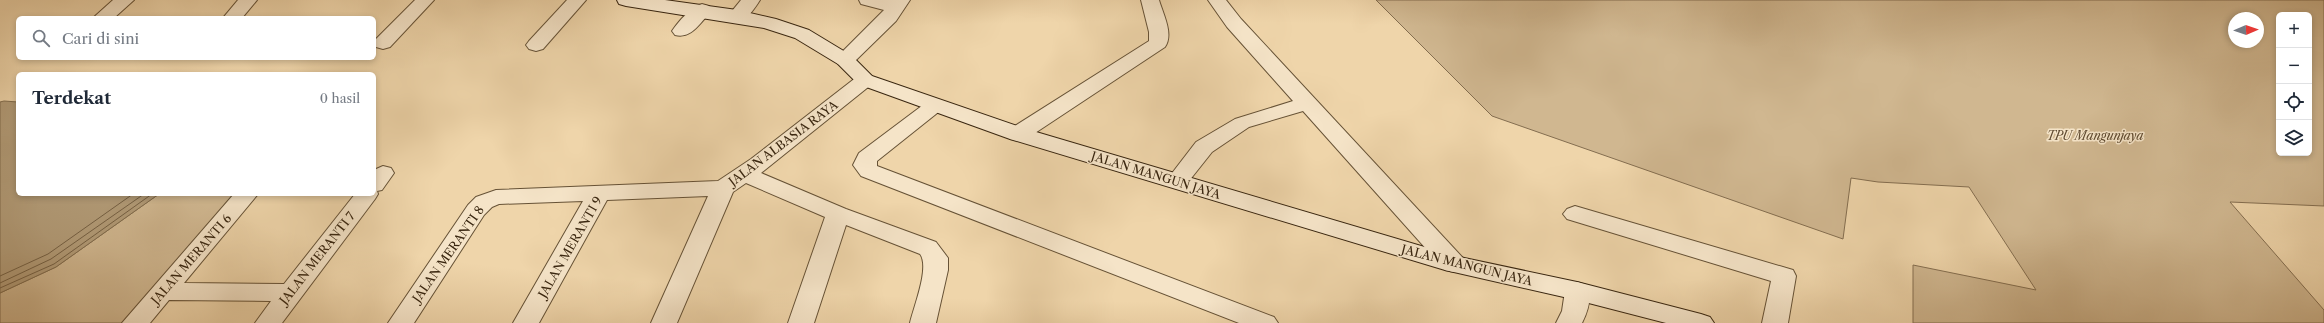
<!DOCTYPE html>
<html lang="id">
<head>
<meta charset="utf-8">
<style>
	body { margin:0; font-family:"Libre Caslon Text",serif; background:#f2f2f3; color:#1f2937 }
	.controls { position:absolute; right:12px; top:12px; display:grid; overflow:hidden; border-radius:6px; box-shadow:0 2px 6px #0003 }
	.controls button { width:36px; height:36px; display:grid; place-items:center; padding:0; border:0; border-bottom:1px solid #e0e1e3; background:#fff; color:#1f2937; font:20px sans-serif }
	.compass { position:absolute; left:2228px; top:12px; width:36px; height:36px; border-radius:50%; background:#fff; box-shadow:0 2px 6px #0003; rotate:88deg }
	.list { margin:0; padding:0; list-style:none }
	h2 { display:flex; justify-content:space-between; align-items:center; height:52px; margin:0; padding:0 16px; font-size:17px }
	h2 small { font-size:13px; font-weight:400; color:#747a83 }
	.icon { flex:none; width:22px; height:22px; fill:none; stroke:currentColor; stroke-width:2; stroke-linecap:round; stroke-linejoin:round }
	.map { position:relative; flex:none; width:2324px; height:323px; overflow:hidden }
	.search { position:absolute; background:#fff; box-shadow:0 2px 6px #0003; left:16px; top:16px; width:360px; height:44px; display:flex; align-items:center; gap:10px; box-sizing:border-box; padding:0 14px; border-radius:6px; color:#747a83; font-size:15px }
	.panel { position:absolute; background:#fff; box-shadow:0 2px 6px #0003; left:16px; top:72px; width:360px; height:124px; border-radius:6px }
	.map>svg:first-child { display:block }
</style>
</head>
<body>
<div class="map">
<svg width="2324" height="323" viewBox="0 0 2324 323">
	<rect width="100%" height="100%" fill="#efd5aa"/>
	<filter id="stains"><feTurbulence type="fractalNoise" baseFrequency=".005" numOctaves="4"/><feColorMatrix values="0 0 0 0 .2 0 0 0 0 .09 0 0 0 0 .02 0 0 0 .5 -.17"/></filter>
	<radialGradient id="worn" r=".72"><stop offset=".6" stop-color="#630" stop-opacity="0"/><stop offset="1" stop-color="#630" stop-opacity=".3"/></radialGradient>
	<g fill="#d0b790" stroke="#846e50" fill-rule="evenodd">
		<path d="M1376,0H2324V206L2230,202L2324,310V323H1913V265L2036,290L1969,187L1878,182L1851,178L1843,239L1492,116ZM2279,15H2309V153H2279ZM2234,18H2258V42H2234Z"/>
		<polygon points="159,194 247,194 135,323 0,323 0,293 56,267"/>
	</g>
	<polygon fill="#b19a76" stroke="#816c4d" points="4,101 18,102 18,194 159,194 56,267 0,293 0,102"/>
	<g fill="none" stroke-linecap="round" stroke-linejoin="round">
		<g stroke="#756043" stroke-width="1">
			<polyline points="0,276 48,254 133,194"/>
			<polyline points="0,283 51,259 144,194"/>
			<polyline points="0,288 54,264 152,194"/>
		</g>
		<defs>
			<g id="street">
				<polygon points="113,0 134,0 114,18 93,18"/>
				<polygon points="238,0 257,0 242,18 223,18"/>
				<polygon points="415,0 434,0 390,47 383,49 376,47 374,44 376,39"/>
				<polygon points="567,0 586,0 543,49 536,51 529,49 526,45 529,41"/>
				<path d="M741,0H760C753,11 745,24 730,20L728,16Z"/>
				<polygon points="859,0 910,0 896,21 852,64 845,66 838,64 835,60 838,56 884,10 861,4"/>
				<path d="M1141,0H1159C1163,14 1174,34 1165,47L1026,139L1018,140L1010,139L1007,134L1010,129L1149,41V32Z"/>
				<polygon points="1208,0 1226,0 1241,19 1463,258 1466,264 1463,270 1454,272 1445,270 1303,111 1249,127 1212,152 1185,186 1177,188 1169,186 1166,181 1196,142 1235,119 1293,101 1227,27"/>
				<path d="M702,4L709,6L711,10L709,14C699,24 691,39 675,35L672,31C679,21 691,7 702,4Z"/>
				<path d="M865,74L872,76L875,80L872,84L761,173L846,209L936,242L948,258V270L936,323H910C914,306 930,267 920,254L846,225L814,323H788L825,217L746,183L733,192L677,323H651L708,196L607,200L539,323H513L583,201L499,204L492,207L484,215L414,323H388L468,205L476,197L496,190L718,181L751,159L858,76Z"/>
				<polygon points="934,100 941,102 944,106 941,110 877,161 877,166 1274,317 1278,323 1239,323 861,176 853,165 859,153 927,102"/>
				<polygon points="383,166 391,168 394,173 382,190 377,191 378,194 375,199 282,323 255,323 271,301 169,300 150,323 122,323 234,194 258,194 184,283 284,284 355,194 374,194 374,170"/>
				<polygon points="1575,206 1793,270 1796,276 1788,323 1762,323 1771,281 1567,219 1563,214 1567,209"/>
				<path d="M1577,282L1586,285C1593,297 1588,311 1582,323H1556L1562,311L1565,291L1568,285Z"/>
			</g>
			<polygon id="secondary" points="617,0 665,0 737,10 776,19 809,30 852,56 872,76 1026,129 1455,256 1577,282 1701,314 1710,317 1714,323 1666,323 1577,300 1445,270 1010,139 858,84 838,64 795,38 764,28 626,6 619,4"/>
		</defs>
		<use href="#street" stroke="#665236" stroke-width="2"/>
		<use href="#secondary" stroke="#392610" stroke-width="2"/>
		<use href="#street" fill="#f5e4c8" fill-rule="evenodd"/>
		<use href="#secondary" fill="#f5e4c8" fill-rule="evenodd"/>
	</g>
	<g text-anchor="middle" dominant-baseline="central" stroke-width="3" stroke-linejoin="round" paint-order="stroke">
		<g font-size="12" font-style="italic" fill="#5f4a30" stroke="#f5e4c8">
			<text x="2095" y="135">TPU Mangunjaya</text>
		</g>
		<g font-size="12" fill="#392610" stroke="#f5e4c8">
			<text transform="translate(783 143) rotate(-37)">JALAN ALBASIA RAYA</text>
			<text transform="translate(1156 175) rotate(17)">JALAN MANGUN JAYA</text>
			<text transform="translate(570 247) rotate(-60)">JALAN MERANTI 9</text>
			<text transform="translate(448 254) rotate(-55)">JALAN MERANTI 8</text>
			<text transform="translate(317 258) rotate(-52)">JALAN MERANTI 7</text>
			<text transform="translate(191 259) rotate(-49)">JALAN MERANTI 6</text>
			<text transform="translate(1467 265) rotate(14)">JALAN MANGUN JAYA</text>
		</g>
	</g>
	<rect width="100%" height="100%" filter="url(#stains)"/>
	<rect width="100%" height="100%" fill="url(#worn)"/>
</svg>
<div class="controls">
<button>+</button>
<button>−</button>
<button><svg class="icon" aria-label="locate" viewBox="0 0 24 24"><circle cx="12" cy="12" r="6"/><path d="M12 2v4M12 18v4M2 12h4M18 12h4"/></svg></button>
<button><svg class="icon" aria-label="layers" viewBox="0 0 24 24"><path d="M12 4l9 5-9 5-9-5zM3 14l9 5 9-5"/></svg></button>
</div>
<svg class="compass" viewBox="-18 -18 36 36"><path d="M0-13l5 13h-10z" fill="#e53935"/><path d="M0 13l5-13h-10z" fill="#747a83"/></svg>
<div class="search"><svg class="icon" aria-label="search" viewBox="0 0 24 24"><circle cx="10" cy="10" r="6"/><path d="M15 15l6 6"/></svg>Cari di sini</div>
<section class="panel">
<h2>Terdekat<small>0 hasil</small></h2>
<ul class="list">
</ul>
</section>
</div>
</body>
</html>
